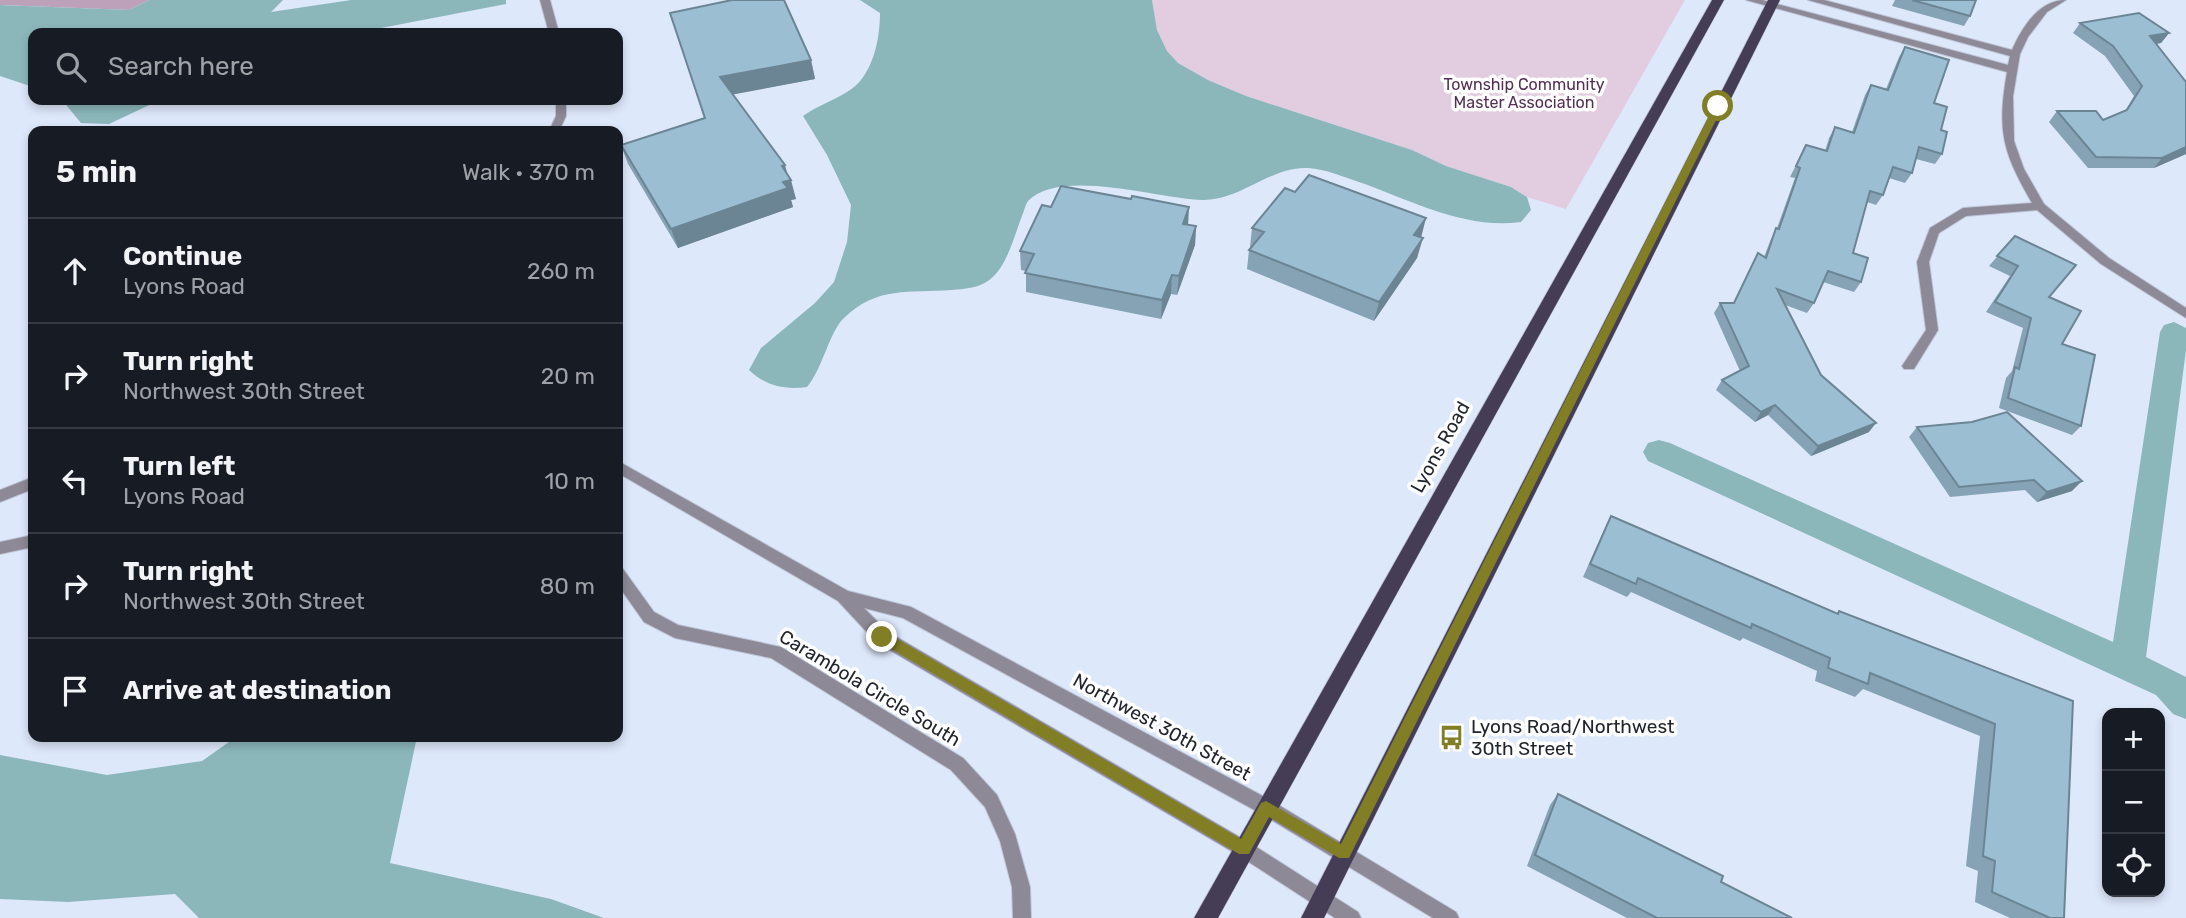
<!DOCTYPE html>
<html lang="en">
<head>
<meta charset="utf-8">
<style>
	body { margin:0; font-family:Rubik,sans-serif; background:#242831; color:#f1f3f6 }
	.controls { position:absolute; right:21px; bottom:21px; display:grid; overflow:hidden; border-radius:14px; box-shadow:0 4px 10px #0003 }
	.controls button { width:63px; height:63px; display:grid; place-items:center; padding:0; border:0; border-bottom:2px solid #363941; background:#171b24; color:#f1f3f6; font:35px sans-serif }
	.stop { position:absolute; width:21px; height:21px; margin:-16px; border:5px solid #817e25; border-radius:50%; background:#fff }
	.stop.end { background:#817e25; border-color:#fff; box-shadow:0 2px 7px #0008 }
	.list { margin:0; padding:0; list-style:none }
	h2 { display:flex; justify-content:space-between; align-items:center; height:91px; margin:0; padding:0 28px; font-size:30px }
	h2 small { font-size:23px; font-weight:400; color:#9ea1a6 }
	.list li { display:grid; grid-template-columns:46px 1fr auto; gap:21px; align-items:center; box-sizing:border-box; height:105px; padding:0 28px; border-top:2px solid #363941 }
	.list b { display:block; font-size:26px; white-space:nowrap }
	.list p { margin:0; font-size:23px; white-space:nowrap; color:#9ea1a6 }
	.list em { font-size:23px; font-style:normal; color:#9ea1a6 }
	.icon { flex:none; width:38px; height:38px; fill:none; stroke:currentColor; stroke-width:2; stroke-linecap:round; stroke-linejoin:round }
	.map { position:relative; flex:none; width:2186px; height:918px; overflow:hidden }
	.search { position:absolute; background:#171b24; box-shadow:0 4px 10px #0003; left:28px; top:28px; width:595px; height:77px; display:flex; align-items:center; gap:18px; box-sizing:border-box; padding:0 24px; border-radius:14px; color:#9ea1a6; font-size:26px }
	.panel { position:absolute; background:#171b24; box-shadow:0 4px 10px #0003; left:28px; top:126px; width:595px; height:616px; border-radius:14px }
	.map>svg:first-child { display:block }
</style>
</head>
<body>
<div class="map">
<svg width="2186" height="918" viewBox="0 0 2186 918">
	<rect width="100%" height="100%" fill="#dee8fb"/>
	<polygon fill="#e1cddf" points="1152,0 1685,0 1566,209 1527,197 1511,187 1446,166 1412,150 1246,96 1208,80 1178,63 1167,51 1157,30"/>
	<polygon fill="#bda1ba" points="0,0 149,0 129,10 0,5"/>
	<g fill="#8bb7bb">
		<polygon points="149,0 283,0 271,12 351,0 506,0 506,4 355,33 33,33 33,87 0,76 0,5 129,10"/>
		<path d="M860,0H1152L1157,30L1167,51L1178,63L1208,80L1246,96L1412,150L1446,166L1511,187L1527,197L1531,210L1521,222C1466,230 1410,200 1359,182C1343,177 1326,169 1308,168C1271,166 1242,200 1203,200C1160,199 1060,167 1028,201C1025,205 1024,212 1022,216C1014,236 1007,268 988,281C978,288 964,289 952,290C909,293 877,286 844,318C829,332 823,368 807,387C784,390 766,386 749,370L761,348L815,303L834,282L847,242L851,205L827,155L803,116C817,106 832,101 847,92C872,78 880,41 880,13Z"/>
		<polygon points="62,100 160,100 109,124 81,123"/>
		<polygon points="236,737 417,737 390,863 551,899 604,918 199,918 175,894 68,902 0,899 0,755 107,775 202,761"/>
	</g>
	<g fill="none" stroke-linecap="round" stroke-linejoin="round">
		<polygon fill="#8bb7bb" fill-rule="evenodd" points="2174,322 2186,328 2186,350 2146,657 2186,677 2186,719 2173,714 2156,695 1648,461 1643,452 1648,443 1659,440 1670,443 2113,642 2160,332 2164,325"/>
		<defs>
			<g id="street">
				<polygon points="540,0 550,0 559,33 549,33"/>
				<path d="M1746,0H1762L2008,65L2010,56L1808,0H1824L2012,50C2022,27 2039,0 2066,0L2047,12L2028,37L2020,54L2013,96L2014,141L2024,169L2044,204L2109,258L2186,308V318L2101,264L2037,210L1966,216L1939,233L1929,262L1938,330L1914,369H1904L1902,366L1926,330L1917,262L1930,228L1963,208L2032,203C2002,151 1997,131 2007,72Z"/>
				<polygon points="556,100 566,100 566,116 559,131 549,131 556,116"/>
				<polygon points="618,461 848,591 911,607 1272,801 1456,912 1459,918 1433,918 1260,813 903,618 864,608 888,632 1250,843 1358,912 1361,918 1335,918 1238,855 876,642 838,601 618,473"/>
				<polygon points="33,477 33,489 0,502 0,490"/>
				<polygon points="33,535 33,547 0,554 0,542"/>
				<polygon points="618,567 623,569 654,612 678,625 781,647 963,758 997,795 1015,834 1030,887 1031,918 1013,918 1012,887 1000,841 985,807 951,770 771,658 675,638 644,622 618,585"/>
			</g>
			<g id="primary">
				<polygon points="1712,0 1724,0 1218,918 1194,918"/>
				<polygon points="1768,0 1780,0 1324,918 1301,918"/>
			</g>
		</defs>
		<use href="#street" stroke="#bcc5d6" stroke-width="2"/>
		<use href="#primary" stroke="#bcc5d6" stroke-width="1"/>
		<use href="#street" fill="#8d8997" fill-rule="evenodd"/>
		<use href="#primary" fill="#443d55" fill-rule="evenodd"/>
	</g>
	<g fill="#85a3b5">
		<polygon points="1895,0 1976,0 1970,16 1964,26 1892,6"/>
		<polygon points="670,13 811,60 815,79 733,94 787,174 796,199 791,200 793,207 678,248 628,164 621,145 704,118"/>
		<polygon points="2080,23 2169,33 2161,43 2156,44 2186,154 2154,168 2088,168 2049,122 2057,111 2103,120 2125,111 2134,96 2105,56 2073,33"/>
		<polygon points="1905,47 1934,103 1941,130 1942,154 1935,164 1916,159 1912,173 1905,183 1889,178 1883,195 1876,205 1867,202 1853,253 1861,282 1854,292 1823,282 1814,303 1807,313 1785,305 1821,375 1869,432 1811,456 1768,415 1755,422 1716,390 1722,380 1740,371 1714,313 1720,303 1734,303 1758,253 1764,257 1771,239 1777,228 1795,178 1790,177 1806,145 1825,151 1829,138 1835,127 1852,132 1865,95 1871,85 1886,89 1899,57"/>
		<polygon points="1188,225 1196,226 1195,245 1177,295 1171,294 1161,319 1026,292 1026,271 1021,270 1020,251"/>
		<polygon points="1252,228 1421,238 1417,258 1374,321 1247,269 1249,250 1251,248 1250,247"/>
		<polygon points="2015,236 2049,297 2062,344 2081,426 2072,435 1999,408 2006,378 2012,371 2023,328 1986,312 2010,276 1989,266"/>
		<polygon points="1917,427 2072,491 2037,502 2025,490 1950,497 1909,437"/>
		<polygon points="1611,516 1837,613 1839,611 2073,701 2064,918 2010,918 1975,902 1978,871 1966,866 1980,736 1863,689 1855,697 1815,681 1817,671 1743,638 1740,641 1631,592 1627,597 1583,577 1604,530"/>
		<polygon points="1558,794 1721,882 1792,918 1627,918 1527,866 1550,805"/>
	</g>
	<g fill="#6c8594">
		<polygon points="2169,33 2161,43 2142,46 2150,36"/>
		<polygon points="811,60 815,79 725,96 720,77"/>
		<polygon points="2186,147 2186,154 2154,168 2162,158"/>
		<polygon points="785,165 789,180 791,180 796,199 791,200 793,207 678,248 671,229"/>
		<polygon points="1189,207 1188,226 1183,224"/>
		<polygon points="1426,218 1421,238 1414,235"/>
		<polygon points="1196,226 1195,245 1177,295 1179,276"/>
		<polygon points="1423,238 1417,258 1374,321 1379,302"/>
		<polygon points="1172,275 1171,294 1161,319 1162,300"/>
		<polygon points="1775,405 1768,415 1755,422 1761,412"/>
		<polygon points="1876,423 1869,432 1811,456 1818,446"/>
		<polygon points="2082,481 2072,491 2037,502 2047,492"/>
	</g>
	<g fill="#9bbed3" stroke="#6c8594" stroke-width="2">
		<polygon points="732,0 784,0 811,60 720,77 785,165 782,166 791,180 783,182 788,188 671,229 621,145 705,118 670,13"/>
		<polygon points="1912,0 1976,0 1970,16"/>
		<polygon points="2139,13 2169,33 2150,36 2186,82 2186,147 2162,158 2096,157 2057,111 2096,111 2103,120 2127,110 2142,86 2113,46 2080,23"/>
		<polygon points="1905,47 1949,60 1934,103 1947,107 1941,130 1947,132 1942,154 1919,147 1912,173 1893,167 1883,195 1870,191 1853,253 1868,258 1861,282 1828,271 1814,303 1777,289 1821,375 1876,423 1818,446 1775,405 1761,412 1722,380 1749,366 1720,303 1734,303 1758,253 1766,258 1776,228 1779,229 1800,168 1796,166 1806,145 1827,151 1835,127 1854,133 1871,85 1888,90"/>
		<polygon points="1309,175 1426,218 1414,235 1423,238 1379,302 1249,250 1264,232 1252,228 1285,188 1295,192"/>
		<polygon points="1061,186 1131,199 1132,196 1189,207 1183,224 1196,226 1179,276 1172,275 1162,300 1025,273 1034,254 1020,251 1042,205 1051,207"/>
		<polygon points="2015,236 2076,265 2049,297 2081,311 2062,344 2095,355 2081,426 2008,398 2015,367 2019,369 2031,318 1995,302 2018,266 1997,256"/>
		<polygon points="2007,412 2082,481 2047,492 2034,480 1959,487 1917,427 1972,422"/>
		<polygon points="1611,516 1838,614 1839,611 2073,701 2064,918 2050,918 1992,892 1995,861 1983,856 1995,724 1870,673 1868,684 1828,668 1830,658 1752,624 1751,628 1638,578 1636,584 1590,564"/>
		<polygon points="1558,794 1723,876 1721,882 1792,918 1657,918 1535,855"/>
	</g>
	<polygon fill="#817e25" points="1718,104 1723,106 1349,858 1339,858 1269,817 1249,854 1239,854 878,641 878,633 887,633 1241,839 1261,803 1266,801 1341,844 1714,106"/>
	<defs>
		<symbol id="bus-bare" viewBox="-9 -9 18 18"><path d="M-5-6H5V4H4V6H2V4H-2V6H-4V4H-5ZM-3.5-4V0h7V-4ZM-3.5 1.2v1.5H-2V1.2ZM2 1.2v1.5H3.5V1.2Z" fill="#817e25" stroke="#fff" stroke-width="2.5" paint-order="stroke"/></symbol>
	</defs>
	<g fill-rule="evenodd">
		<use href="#bus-bare" x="1434" y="720" width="35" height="35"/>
	</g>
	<g text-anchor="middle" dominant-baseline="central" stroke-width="7" stroke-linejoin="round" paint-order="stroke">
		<g font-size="16" fill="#552f53" stroke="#fff">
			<text x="1524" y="84">Township Community<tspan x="1524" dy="18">Master Association</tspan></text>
		</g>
		<g font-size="19" fill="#21252e" stroke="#fff">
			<text transform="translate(1440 447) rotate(-61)">Lyons Road</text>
			<text transform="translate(870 688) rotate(31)">Carambola Circle South</text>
			<text transform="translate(1162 727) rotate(29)">Northwest 30th Street</text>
		</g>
		<g font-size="19" fill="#21252e" stroke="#fff" text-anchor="start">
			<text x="1471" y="726">Lyons Road/Northwest<tspan x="1471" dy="22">30th Street</tspan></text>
		</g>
	</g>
</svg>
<div class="controls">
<button>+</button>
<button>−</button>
<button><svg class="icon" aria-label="locate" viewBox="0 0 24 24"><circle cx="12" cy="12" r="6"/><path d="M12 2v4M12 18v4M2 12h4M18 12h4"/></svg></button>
</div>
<div class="stop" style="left:1718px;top:106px"></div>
<div class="stop end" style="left:882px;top:637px"></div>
<div class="search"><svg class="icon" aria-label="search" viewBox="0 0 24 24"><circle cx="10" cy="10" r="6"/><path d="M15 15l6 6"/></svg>Search here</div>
<section class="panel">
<h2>5 min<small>Walk · 370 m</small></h2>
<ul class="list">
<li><svg class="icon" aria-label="ahead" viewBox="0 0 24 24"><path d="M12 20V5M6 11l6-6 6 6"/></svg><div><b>Continue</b><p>Lyons Road</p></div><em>260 m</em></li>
<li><svg class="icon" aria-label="right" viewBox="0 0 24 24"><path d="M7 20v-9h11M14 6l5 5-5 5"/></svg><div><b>Turn right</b><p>Northwest 30th Street</p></div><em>20 m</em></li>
<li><svg class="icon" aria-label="left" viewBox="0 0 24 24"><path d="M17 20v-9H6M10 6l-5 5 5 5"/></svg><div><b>Turn left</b><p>Lyons Road</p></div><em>10 m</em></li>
<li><svg class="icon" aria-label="right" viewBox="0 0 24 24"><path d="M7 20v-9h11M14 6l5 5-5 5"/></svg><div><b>Turn right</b><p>Northwest 30th Street</p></div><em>80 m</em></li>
<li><svg class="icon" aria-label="arrive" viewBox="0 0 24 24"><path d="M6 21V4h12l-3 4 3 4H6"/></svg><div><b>Arrive at destination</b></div></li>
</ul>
</section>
</div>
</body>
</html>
